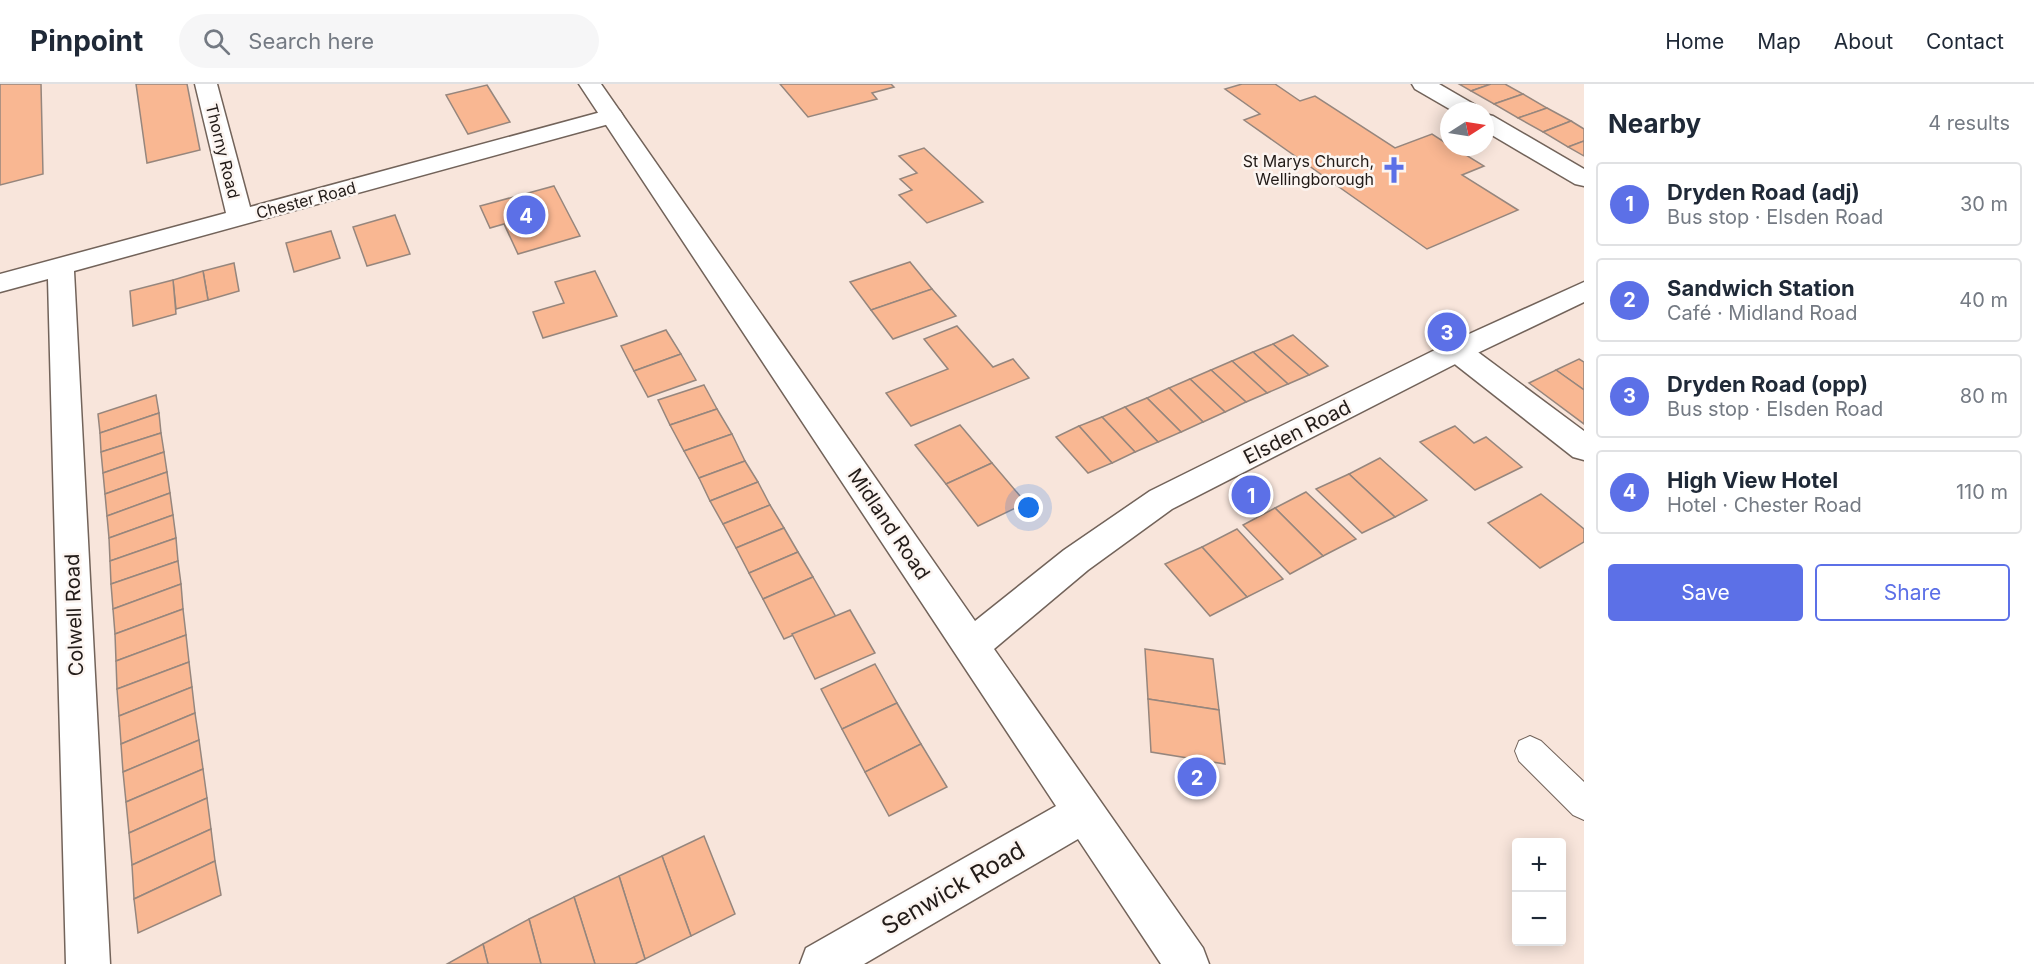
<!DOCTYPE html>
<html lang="en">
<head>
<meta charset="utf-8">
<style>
	body { margin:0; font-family:Inter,sans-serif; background:#f6f6f7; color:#1f2937 }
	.controls { position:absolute; right:18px; bottom:18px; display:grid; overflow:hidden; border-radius:6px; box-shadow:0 3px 15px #0003 }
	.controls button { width:54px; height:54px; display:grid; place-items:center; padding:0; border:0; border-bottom:2px solid #e0e1e3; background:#fff; color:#1f2937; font:30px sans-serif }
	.compass { position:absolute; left:1440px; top:18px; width:54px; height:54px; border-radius:50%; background:#fff; box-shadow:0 3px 15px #0003; rotate:78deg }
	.you { position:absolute; left:1029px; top:424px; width:21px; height:21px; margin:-15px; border:4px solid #fff; border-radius:50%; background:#1a73e8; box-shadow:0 0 0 9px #1a73e833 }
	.badge { display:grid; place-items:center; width:39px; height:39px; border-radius:50%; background:#5c70e7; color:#fff; font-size:20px; font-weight:700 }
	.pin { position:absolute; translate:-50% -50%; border:3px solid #fff; box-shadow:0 2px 6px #0006 }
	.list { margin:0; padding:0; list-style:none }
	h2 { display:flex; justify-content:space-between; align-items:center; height:78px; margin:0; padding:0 24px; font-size:26px }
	h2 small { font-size:20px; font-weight:400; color:#747a83 }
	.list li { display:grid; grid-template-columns:39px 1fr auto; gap:18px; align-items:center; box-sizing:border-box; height:84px; margin:0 12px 12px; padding:0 12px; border:2px solid #e0e1e3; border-radius:6px }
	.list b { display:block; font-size:22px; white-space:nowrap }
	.list p { margin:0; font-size:20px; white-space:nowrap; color:#747a83 }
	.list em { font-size:20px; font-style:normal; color:#747a83 }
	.actions { display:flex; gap:12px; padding:18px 24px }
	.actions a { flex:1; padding:14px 0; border:2px solid #5c70e7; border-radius:6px; text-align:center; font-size:21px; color:#5c70e7 }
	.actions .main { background:#5c70e7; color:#fff }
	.icon { flex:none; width:33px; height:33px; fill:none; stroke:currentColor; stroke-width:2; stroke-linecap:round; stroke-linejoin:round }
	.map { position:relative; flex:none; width:1584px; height:880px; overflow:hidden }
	header { display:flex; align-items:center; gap:36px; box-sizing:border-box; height:84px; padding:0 30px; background:#fff; border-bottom:2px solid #e0e1e3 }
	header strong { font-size:28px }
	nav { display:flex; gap:33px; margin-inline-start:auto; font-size:21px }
	.search { width:420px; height:54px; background:#f6f6f7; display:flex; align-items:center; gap:15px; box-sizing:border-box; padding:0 21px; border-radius:33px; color:#747a83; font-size:22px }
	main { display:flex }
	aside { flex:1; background:#fff }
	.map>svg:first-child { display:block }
</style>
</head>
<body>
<header>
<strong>Pinpoint</strong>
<div class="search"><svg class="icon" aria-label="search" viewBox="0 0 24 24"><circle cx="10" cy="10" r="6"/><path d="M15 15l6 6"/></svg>Search here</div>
<nav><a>Home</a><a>Map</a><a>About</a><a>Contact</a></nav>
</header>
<main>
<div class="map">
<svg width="1584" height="880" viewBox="0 0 1584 880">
	<rect width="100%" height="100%" fill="#f8e5db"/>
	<g fill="#f9b792" stroke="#96867d" stroke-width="1.5">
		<polygon points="0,0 41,0 43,90 0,101"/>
		<polygon points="136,0 187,0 200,66 147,79"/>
		<polygon points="780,0 891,0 894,3 872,9 877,15 808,33"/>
		<polygon points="1242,0 1275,0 1300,17 1315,12 1395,64 1432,50 1449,61 1449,63 1453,63 1484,82 1462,91 1518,126 1427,165 1244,36 1260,30 1225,5"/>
		<polygon points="1459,0 1491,0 1471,7"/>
		<polygon points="1491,0 1505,0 1523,10 1494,20 1471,7"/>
		<polygon points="487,1 510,38 468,50 446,11"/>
		<polygon points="1523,10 1547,24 1518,34 1494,20"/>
		<polygon points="1547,24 1571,37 1543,48 1518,34"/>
		<polygon points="1571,37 1584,45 1584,57 1568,63 1543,48"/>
		<polygon points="1584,57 1584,72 1568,63"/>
		<polygon points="924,64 983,118 927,139 899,111 912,106 900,95 917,89 899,72"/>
		<polygon points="554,102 580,152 518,170 504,140 490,144 480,122"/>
		<polygon points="395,131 410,170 367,182 353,143"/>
		<polygon points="331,147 340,174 294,188 286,159"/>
		<polygon points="910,178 932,205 871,226 850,198"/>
		<polygon points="234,179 239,207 208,216 203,187"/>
		<polygon points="203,187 208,216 176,225 173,196"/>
		<polygon points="595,187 617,232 543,254 533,228 564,219 555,198"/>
		<polygon points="173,196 176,230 133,242 130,207"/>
		<polygon points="932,205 956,232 893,255 871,226"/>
		<polygon points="957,242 993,283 1013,275 1029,294 911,342 886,309 948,285 924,255"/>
		<polygon points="666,246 681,270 634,287 621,262"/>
		<polygon points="1293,251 1328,282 1309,291 1273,260"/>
		<polygon points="1273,260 1309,291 1288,300 1253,268"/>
		<polygon points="1253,268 1288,300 1267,309 1232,277"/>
		<polygon points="681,270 696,296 648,313 634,287"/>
		<polygon points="1579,275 1584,278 1584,306 1556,286"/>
		<polygon points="1232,277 1267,309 1246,318 1211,286"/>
		<polygon points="1211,286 1246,318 1225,328 1190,295"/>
		<polygon points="1556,286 1584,306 1584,340 1529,299"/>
		<polygon points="1190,295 1225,328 1203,338 1169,304"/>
		<polygon points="704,301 717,325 670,341 658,316"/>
		<polygon points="1169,304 1203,338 1181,348 1147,314"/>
		<polygon points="156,311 159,329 100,349 98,330"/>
		<polygon points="1147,314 1181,348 1158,358 1125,323"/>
		<polygon points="1125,323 1158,358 1135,368 1102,333"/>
		<polygon points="717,325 732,350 684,367 670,341"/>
		<polygon points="159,329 161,349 101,368 100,349"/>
		<polygon points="1102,333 1135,368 1112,379 1079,342"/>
		<polygon points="960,341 992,379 946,400 915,361"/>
		<polygon points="1079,342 1112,379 1088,389 1056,353"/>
		<polygon points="1455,342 1474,359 1486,353 1522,383 1475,406 1420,358"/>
		<polygon points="161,349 164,368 103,389 101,368"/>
		<polygon points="732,350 745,377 699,394 684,367"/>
		<polygon points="164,368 167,388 105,410 103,389"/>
		<polygon points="1380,374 1427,416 1395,433 1349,390"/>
		<polygon points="745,377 758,398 710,417 699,394"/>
		<polygon points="992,379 1026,419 978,442 946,400"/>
		<polygon points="167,388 170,409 107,432 105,410"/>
		<polygon points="1349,390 1395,433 1362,449 1316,405"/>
		<polygon points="758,398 770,421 723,440 710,417"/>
		<polygon points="1306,408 1356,455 1323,472 1275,424"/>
		<polygon points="170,409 173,431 109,454 107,432"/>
		<polygon points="1541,410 1584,445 1584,458 1540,484 1488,439"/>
		<polygon points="770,421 784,444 736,464 723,440"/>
		<polygon points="1275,424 1323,472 1290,490 1243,441"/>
		<polygon points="173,431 176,454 110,477 109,454"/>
		<polygon points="784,444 798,468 749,489 736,464"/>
		<polygon points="1237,445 1283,495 1247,513 1202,463"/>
		<polygon points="176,454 178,477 111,500 110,477"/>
		<polygon points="1202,463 1247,513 1210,532 1165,480"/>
		<polygon points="798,468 813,493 763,515 749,489"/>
		<polygon points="178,477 181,500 113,525 111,500"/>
		<polygon points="813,493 836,533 784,555 763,515"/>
		<polygon points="181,500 183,525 115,550 113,525"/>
		<polygon points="183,525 186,551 116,577 115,550"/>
		<polygon points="850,526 875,569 815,595 792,550"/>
		<polygon points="186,551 189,578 117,605 116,577"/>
		<polygon points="1145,565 1213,575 1219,626 1148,615"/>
		<polygon points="189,578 192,603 119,632 117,605"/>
		<polygon points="875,580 897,619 842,645 821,605"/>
		<polygon points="192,603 195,629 121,660 119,632"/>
		<polygon points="1148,615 1219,626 1225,680 1151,668"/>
		<polygon points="897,619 921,660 865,688 842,645"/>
		<polygon points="195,629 199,656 123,688 121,660"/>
		<polygon points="199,656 203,685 126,718 123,688"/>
		<polygon points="921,660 947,703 889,732 865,688"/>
		<polygon points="203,685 207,714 129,749 126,718"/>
		<polygon points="207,714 211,745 132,781 129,749"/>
		<polygon points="211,745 215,777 134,815 132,781"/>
		<polygon points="704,752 735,830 691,852 662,772"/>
		<polygon points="662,772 691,852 645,875 619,792"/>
		<polygon points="215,777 221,811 138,849 134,815"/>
		<polygon points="619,792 645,875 635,880 595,880 574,813"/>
		<polygon points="574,813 595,880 541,880 529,835"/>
		<polygon points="529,835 541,880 488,880 483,860"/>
		<polygon points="483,860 488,880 447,880"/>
	</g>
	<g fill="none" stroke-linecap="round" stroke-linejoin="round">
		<defs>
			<polygon id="service" points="1530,652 1541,657 1584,698 1584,736 1573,731 1519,677 1515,667 1519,657"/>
			<g id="minor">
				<polygon points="195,0 217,0 250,123 612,25 620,27 623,32 620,37 74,187 110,880 66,880 48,195 0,208 0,190 226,129"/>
				<polygon points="1412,0 1439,0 1477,22 1480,27 1453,27 1415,5"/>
				<polygon points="1485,30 1493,32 1584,85 1584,102 1575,100 1485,47"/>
				<polygon points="1457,257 1467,260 1584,347 1584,376 1573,373 1447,274 1443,267 1447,260"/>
			</g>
			<polygon id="secondary" points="579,0 601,0 975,537 1064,466 1150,407 1447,260 1584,198 1584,218 1467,274 1172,425 1088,486 994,565 1203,864 1209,880 1161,880 1078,755 864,880 800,880 806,864 1056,722"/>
		</defs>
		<use href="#service" stroke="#72635a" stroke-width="2"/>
		<use href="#minor" stroke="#72635a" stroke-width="3"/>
		<use href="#secondary" stroke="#72635a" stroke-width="3"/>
		<use href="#service" fill="#fff" fill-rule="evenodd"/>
		<use href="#minor" fill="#fff" fill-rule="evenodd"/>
		<use href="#secondary" fill="#fff" fill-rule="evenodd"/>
	</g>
	<defs>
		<symbol id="church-bare" viewBox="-9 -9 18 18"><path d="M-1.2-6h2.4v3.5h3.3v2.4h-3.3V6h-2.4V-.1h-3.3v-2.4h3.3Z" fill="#5c70e7" stroke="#fcf5f1" stroke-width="2.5" paint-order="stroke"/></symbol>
	</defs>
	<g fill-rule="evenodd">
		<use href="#church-bare" x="1375" y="67" width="38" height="38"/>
	</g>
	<g text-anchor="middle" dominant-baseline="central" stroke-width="5" stroke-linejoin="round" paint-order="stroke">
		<g font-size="16" fill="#221b18" stroke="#fcf5f1">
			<text transform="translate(223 67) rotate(76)">Thorny Road</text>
			<text transform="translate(306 116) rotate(-15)">Chester Road</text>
		</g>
		<g font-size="16" fill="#221b18" stroke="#fcf5f1" text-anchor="end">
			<text x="1374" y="77">St Marys Church,<tspan x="1374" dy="18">Wellingborough</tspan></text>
		</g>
		<g font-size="20" fill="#221b18" stroke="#fcf5f1">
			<text transform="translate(1297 348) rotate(-27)">Elsden Road</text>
			<text transform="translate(889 440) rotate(56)">Midland Road</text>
			<text transform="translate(74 531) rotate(-92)">Colwell Road</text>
		</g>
		<g font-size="24" fill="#221b18" stroke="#fcf5f1">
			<text transform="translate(953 804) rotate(-30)">Senwick Road</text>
		</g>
	</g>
</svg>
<div class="controls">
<button>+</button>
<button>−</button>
</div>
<svg class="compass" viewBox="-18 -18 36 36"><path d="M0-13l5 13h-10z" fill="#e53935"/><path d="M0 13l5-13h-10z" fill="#747a83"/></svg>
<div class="you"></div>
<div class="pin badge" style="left:1251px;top:411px">1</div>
<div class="pin badge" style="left:1197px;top:693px">2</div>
<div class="pin badge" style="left:1447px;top:248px">3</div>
<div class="pin badge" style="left:526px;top:131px">4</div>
</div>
<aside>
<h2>Nearby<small>4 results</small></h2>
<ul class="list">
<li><span class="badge">1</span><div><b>Dryden Road (adj)</b><p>Bus stop · Elsden Road</p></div><em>30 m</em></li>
<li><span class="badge">2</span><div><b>Sandwich Station</b><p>Café · Midland Road</p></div><em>40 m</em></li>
<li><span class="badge">3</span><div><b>Dryden Road (opp)</b><p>Bus stop · Elsden Road</p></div><em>80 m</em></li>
<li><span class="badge">4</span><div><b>High View Hotel</b><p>Hotel · Chester Road</p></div><em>110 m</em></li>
</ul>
<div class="actions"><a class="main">Save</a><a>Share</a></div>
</aside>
</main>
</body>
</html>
